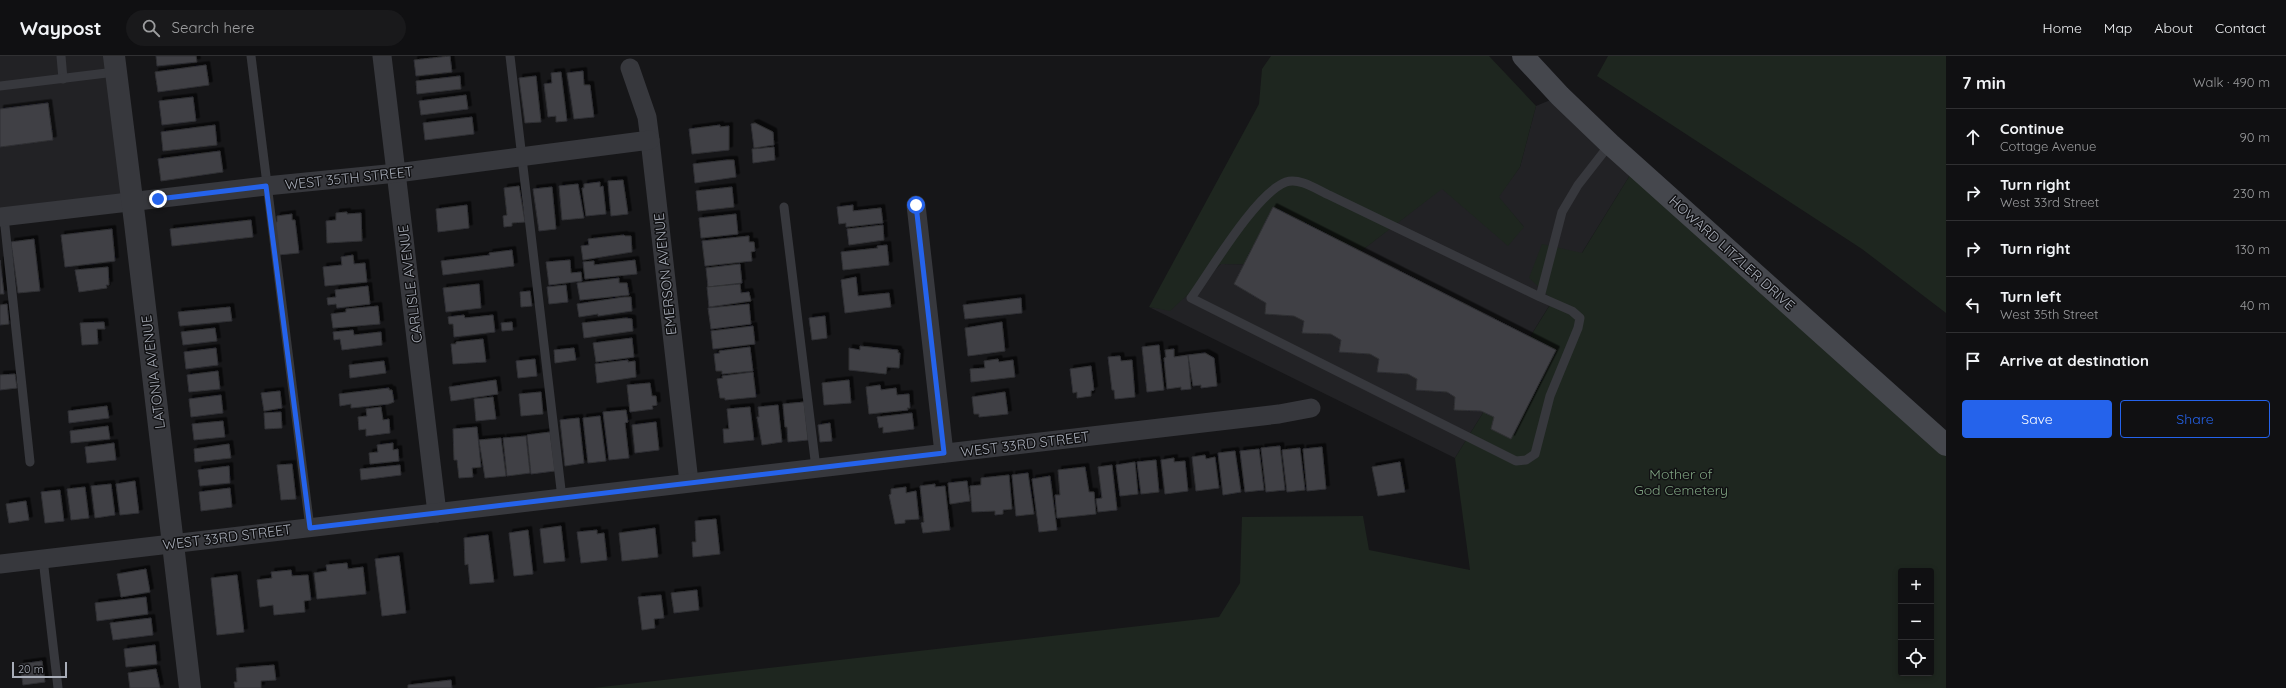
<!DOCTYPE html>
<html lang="en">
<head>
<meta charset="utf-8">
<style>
	body { margin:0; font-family:Quicksand,sans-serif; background:#19191b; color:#f1f3f6 }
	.controls { position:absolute; right:12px; bottom:12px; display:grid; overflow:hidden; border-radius:4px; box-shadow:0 2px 6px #0003 }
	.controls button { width:36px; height:36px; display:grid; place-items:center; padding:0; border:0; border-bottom:1px solid #303032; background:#101012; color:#f1f3f6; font:20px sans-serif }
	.scale { position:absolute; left:12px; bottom:10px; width:55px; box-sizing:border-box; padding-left:4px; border:2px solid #a8adb8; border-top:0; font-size:11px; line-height:14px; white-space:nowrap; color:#a8adb8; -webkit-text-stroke:3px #111113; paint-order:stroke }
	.stop { position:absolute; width:12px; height:12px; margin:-9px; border:3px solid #2563eb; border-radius:50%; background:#fff }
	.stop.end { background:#2563eb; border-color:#fff; box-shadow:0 1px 4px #0008 }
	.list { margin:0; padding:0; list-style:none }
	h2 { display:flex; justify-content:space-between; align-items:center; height:52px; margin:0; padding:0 16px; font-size:17px }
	h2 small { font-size:13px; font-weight:400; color:#9c9d9f }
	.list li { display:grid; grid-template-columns:26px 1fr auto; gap:12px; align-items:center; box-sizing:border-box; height:56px; padding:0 16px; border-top:1px solid #303032 }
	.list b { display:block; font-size:15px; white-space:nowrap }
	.list p { margin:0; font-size:13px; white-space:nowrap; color:#9c9d9f }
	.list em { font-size:13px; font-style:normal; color:#9c9d9f }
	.actions { display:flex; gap:8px; padding:12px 16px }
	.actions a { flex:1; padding:9px 0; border:1px solid #2563eb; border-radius:4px; text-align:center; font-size:14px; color:#2563eb }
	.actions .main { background:#2563eb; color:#fff }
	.icon { flex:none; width:22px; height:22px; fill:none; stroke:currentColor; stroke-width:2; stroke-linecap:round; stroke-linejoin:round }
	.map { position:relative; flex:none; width:1946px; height:632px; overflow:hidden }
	header { display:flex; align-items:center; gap:24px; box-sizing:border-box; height:56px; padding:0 20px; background:#101012; border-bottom:1px solid #303032 }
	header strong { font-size:19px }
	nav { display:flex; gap:22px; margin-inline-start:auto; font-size:14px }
	.search { width:280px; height:36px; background:#19191b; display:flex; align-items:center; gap:10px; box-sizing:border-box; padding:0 14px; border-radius:22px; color:#9c9d9f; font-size:15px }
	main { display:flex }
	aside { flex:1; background:#101012 }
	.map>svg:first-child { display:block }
</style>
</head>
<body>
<header>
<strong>Waypost</strong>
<div class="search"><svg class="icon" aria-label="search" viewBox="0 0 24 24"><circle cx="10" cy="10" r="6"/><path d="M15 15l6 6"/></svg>Search here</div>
<nav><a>Home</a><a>Map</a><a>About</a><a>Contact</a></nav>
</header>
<main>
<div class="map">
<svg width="1946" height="632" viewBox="0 0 1946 632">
	<defs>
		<filter id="shadow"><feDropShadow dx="3.5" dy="-3.5" stdDeviation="0" flood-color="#0009"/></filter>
	</defs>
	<rect width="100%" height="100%" fill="#161618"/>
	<g fill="#222225">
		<polygon points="0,0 114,0 132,145 0,161"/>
		<polygon points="1560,40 1635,111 1455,402 1149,251 1170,254 1221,208 1343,209 1442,132 1524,171 1498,141 1520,111 1536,50"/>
	</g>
	<g fill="#1e261f" fill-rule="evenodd">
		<polygon points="1271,0 1489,0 1536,50 1520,111 1499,141 1524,171 1508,190 1442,133 1343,209 1221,208 1170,255 1149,251 1259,48 1262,13"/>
		<polygon points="1608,0 1946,0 1946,257 1862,193 1597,20"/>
		<path d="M1635,111L1946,389V632H593L1219,561L1240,527L1242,461L1363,460L1369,494L1470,514L1455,402L1553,244L1529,222L1542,188L1582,197ZM1901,515H1931V617H1901Z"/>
	</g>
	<g fill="#404145" stroke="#303034" filter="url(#shadow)">
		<polygon points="156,0 196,0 197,6 157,10"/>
		<polygon points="450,0 452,16 416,20 414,4"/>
		<polygon points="206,9 209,29 158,36 155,16"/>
		<polygon points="583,15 584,29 590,29 594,61 574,63 567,17"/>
		<polygon points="561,16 567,65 556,66 556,60 548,61 544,28 552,27 551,17"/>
		<polygon points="460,20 461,33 417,38 416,25"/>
		<polygon points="536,20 541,66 525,67 519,22"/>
		<polygon points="466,39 468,53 421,59 419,45"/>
		<polygon points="193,41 196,65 162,69 159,45"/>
		<polygon points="48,47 53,84 0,91 0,53"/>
		<polygon points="472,61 474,78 425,84 423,67"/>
		<polygon points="755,67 773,76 774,89 754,92 751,68"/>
		<polygon points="215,69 217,89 163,95 161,76"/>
		<polygon points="720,69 720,71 729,70 729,94 692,98 689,73"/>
		<polygon points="774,91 775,104 753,107 752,93"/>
		<polygon points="220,95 223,116 161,125 158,103"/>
		<polygon points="727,104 734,104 736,121 695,127 693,108"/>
		<polygon points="623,124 628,158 611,160 608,125"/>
		<polygon points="600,126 600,131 603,130 606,158 586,160 582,132 584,132 584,128"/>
		<polygon points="578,128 584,162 562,164 559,130"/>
		<polygon points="519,130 525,166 512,167 512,170 504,171 503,160 507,159 504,132"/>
		<polygon points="552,131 556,173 539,175 533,133"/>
		<polygon points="732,131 734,151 698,155 696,135"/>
		<polygon points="467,149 469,172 438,176 436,153"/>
		<polygon points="853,149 853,155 881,152 883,167 846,171 846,167 839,168 837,151"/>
		<polygon points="1273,151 1556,294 1511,383 1491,373 1494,361 1481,355 1454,354 1455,341 1447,336 1416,334 1417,323 1408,318 1377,316 1379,303 1370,298 1339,296 1341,284 1331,278 1302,277 1304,265 1294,260 1265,258 1266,247 1234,228"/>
		<polygon points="347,156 347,158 361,157 362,185 327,187 326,165 336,164 336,157"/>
		<polygon points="292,158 292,164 295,164 299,197 278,199 275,166 277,166 277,160"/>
		<polygon points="736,158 738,178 701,182 699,162"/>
		<polygon points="251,164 253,181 172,190 170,173"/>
		<polygon points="883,169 884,184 849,189 847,173"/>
		<polygon points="112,173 115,205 65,211 61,179"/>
		<polygon points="624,179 625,180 631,180 632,196 583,204 581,190 589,189 588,183"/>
		<polygon points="749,180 749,186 754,186 755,195 751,196 752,205 705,210 702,185"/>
		<polygon points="34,183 40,235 18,237 11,186"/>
		<polygon points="887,189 889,209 843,214 841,196 878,192 877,190"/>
		<polygon points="512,194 514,210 443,219 441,205 490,199 489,197"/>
		<polygon points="353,199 354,208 365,207 367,226 325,230 323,211 342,209 341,201"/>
		<polygon points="0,204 4,238 0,238"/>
		<polygon points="570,204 571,217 581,216 582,225 549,229 546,206"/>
		<polygon points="635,204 637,218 585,223 583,206 594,205 594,209"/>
		<polygon points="740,208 742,227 708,231 706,212"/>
		<polygon points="108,211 109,229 106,229 107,232 79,236 75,214"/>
		<polygon points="856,221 858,240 889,237 891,251 845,257 841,224"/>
		<polygon points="619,222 619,227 627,227 629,239 580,244 577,227"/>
		<polygon points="479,228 481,252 446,256 443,232"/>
		<polygon points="740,228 741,237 749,236 751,245 709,251 707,231"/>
		<polygon points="566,229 568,246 549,248 547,231"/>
		<polygon points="368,230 370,248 337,252 336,248 328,249 327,242 336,241 335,234"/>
		<polygon points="530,235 532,250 521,251 520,236"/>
		<polygon points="624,241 631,241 632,255 598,260 598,258 579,261 577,248"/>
		<polygon points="1021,242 1022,257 965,263 963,249"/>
		<polygon points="7,248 9,268 0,269 0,249"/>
		<polygon points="749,248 751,268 711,273 708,252"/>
		<polygon points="378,250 380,268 333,272 331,258 346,256 346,253"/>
		<polygon points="230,251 232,265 180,270 178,256"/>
		<polygon points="464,259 465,262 493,259 495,276 454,281 453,268 449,268 448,261"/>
		<polygon points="825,260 827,282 812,284 809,262"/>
		<polygon points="626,262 632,263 633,275 584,282 582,267"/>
		<polygon points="104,266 105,273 97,273 98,288 82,289 80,267"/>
		<polygon points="512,266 513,274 502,275 501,267"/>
		<polygon points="1002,266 1005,295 968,300 965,272"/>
		<polygon points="753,270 755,288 713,293 711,275"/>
		<polygon points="215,272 217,285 183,289 181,276"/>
		<polygon points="353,274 354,279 381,276 382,289 342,294 340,283 334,284 333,276"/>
		<polygon points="632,282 634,301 596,306 593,287"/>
		<polygon points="483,283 486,306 453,308 451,288 456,288 456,286"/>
		<polygon points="1159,289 1164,334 1147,336 1142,291"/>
		<polygon points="860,290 898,294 898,297 900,297 899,312 887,311 886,318 849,314 849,292 860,294"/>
		<polygon points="750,291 753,315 722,318 722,315 716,315 714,298 720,297 719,295"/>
		<polygon points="216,292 218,309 186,313 184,296"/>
		<polygon points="574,292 576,304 555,307 554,294"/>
		<polygon points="1174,293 1174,301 1188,299 1191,333 1181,334 1181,331 1167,333 1164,302 1166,301 1165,294"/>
		<polygon points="1205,297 1214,302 1217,330 1201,332 1201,329 1193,330 1188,299"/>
		<polygon points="1120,300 1121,305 1132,304 1135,341 1115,343 1114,334 1112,334 1108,301"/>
		<polygon points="535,303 537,320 518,322 516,305"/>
		<polygon points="998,303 999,306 1013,304 1015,321 971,326 970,313 985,312 984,305"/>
		<polygon points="628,304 628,306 635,305 636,321 597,327 595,308"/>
		<polygon points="384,305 386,317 350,322 349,309"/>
		<polygon points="1091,310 1094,334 1091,335 1091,340 1077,342 1077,336 1073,337 1070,313"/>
		<polygon points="218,315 220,333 189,336 187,319"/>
		<polygon points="753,316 756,341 725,344 725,342 720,342 717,323 723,322 722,320"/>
		<polygon points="15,318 17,332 0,334 0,319"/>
		<polygon points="496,324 498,338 451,345 449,331"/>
		<polygon points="849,324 851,347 824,349 822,327"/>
		<polygon points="650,327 652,340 656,340 657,349 652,350 653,353 630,356 627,329"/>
		<polygon points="880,329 881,334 896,332 897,339 909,338 910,352 907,352 908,354 869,358 866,331"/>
		<polygon points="389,332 389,334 392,334 394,346 389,348 351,352 351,348 340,350 339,338"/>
		<polygon points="280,335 282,352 264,355 261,337"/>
		<polygon points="541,336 543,358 521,360 519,338"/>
		<polygon points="1005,336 1008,358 979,361 979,358 974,358 972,341"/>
		<polygon points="221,339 223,357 191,361 189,343"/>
		<polygon points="493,341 496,363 476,365 474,343"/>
		<polygon points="804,346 808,384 788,386 787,371 785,371 783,348"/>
		<polygon points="778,349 782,386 762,389 757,361 759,361 758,351"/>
		<polygon points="107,350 109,362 69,367 68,355"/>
		<polygon points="381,351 383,364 389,363 390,377 366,380 366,373 359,374 358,361 367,360 366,353"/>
		<polygon points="750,351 754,384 724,387 723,373 729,373 727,353"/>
		<polygon points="626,354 628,366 625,367 629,402 609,404 603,356"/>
		<polygon points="281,356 282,372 265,373 264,357"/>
		<polygon points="912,357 914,373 883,377 883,371 879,372 877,361"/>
		<polygon points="600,360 606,405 588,407 583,362"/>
		<polygon points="579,362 584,407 565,410 560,364"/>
		<polygon points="223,365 225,381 194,384 192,368"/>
		<polygon points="656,366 659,394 635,397 632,369"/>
		<polygon points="830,367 832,385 820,386 818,369"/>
		<polygon points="108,370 110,383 71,387 70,375"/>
		<polygon points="477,371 481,411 472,412 473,421 459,422 457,404 454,404 453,373"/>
		<polygon points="550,376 555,415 531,418 527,379"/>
		<polygon points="526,380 530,417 507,420 503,382"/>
		<polygon points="501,382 506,420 485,422 479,384"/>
		<polygon points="114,387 116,404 87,407 85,391"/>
		<polygon points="393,387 393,394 398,393 399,405 370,408 369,397 378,396 377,389"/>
		<polygon points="229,388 231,402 195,406 194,393"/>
		<polygon points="1280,390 1285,434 1266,436 1261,392"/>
		<polygon points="1322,391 1326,433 1307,435 1303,393"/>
		<polygon points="1300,392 1305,434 1287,436 1282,394"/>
		<polygon points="1259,393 1264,434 1245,436 1240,395"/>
		<polygon points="1235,395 1241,436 1223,439 1218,397"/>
		<polygon points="1205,399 1206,403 1215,401 1219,432 1196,435 1192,401"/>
		<polygon points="1174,402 1174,406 1185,405 1188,435 1165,438 1161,404"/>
		<polygon points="1156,404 1159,436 1141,438 1137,406"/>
		<polygon points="1135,406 1138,438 1120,440 1116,409"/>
		<polygon points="1400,406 1405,436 1378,440 1372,411"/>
		<polygon points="292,408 296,443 281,444 277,409"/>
		<polygon points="400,409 401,419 361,424 360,413"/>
		<polygon points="1112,409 1117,454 1098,456 1096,443 1102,442 1098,411"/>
		<polygon points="229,410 230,427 200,430 198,414"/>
		<polygon points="1085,411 1089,436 1094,436 1096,458 1057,462 1055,439 1060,439 1058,414"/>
		<polygon points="1028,417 1034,458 1016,460 1012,419"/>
		<polygon points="1009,419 1012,453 1003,454 1003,458 995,459 995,455 972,456 970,430 981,429 981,422"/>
		<polygon points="1050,420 1057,474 1039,476 1032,423"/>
		<polygon points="135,425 139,457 120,459 116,428"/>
		<polygon points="967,425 970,445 950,448 948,427"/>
		<polygon points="111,428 115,459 95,462 91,430"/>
		<polygon points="935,428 935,431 945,430 950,474 923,477 921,467 924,466 920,430"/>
		<polygon points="85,431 89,462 71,464 67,433"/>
		<polygon points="906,431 906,437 916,435 919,463 905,464 905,467 895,468 889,439 891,438 891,433"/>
		<polygon points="230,432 232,451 201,455 199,436"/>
		<polygon points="60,434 64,465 45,467 41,436"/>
		<polygon points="26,445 29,464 9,467 6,448"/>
		<polygon points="716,463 720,498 693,501 692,486 696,486 695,465"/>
		<polygon points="561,470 565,505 544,507 540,473"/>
		<polygon points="655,472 658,501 622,505 619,477"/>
		<polygon points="528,474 533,518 514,520 509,477"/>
		<polygon points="597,474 597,478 604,477 607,504 581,507 577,476"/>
		<polygon points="488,479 494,526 470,528 468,508 465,509 464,482"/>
		<polygon points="399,500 406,557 382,560 375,503"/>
		<polygon points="347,507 348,513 363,511 366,538 317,543 314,517 327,515 326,509"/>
		<polygon points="146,513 150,536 121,541 117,518"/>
		<polygon points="291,514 292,520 308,519 311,544 304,545 305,556 274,559 273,549 260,551 257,524 272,522 271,516"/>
		<polygon points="237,519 244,576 217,579 211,522"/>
		<polygon points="697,534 699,554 674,557 671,537"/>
		<polygon points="661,539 664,562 654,563 655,572 642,574 638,541"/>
		<polygon points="146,541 148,558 97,565 95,547"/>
		<polygon points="151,562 153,579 113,584 110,567"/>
		<polygon points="155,589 157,608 126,611 124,593"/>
		<polygon points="42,605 45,626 23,629 20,608"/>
		<polygon points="274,609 276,624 261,625 261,632 235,632 234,626 237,626 236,612"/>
		<polygon points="156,613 160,632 130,632 128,617"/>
		<polygon points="451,624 452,632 408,632 408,629"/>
	</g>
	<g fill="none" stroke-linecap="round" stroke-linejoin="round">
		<g stroke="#37383d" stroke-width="9">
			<polyline points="61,0 63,23"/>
			<polyline points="251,0 310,472"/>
			<polyline points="510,0 562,442"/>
			<polyline points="0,30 115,16"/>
			<polyline points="784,151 816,412"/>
			<polyline points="4,161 30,406"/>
			<path d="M1540,241L1572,255L1580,262L1578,272L1550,340L1535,398L1526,404L1516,405L1191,242C1211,214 1256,137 1286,126C1299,121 1318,134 1329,139L1540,241L1562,156L1578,129L1610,88"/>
			<polyline points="43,503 58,632"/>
		</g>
		<g stroke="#37383d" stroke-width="19">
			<polyline points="382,0 437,457"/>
			<polyline points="630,12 647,61 650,84 689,426"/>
			<polyline points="916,149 944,397"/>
			<polyline points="0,161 266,130 397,117 650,84"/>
			<polyline points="0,508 1279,358 1311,352"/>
		</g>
		<polyline stroke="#37383d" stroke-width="22" points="114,0 135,167 190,632"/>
		<polyline stroke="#45474d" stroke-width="22" points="1523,0 1560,40 1610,88 1946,389"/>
	</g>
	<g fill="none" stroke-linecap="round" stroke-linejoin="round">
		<polyline stroke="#2563eb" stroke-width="5" points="158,143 266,130 310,472 944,397 916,149"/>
	</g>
	<g text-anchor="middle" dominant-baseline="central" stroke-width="3" stroke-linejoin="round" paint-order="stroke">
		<g font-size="14" fill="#a8adb8" stroke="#111113">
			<text transform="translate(349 122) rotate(-6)">WEST 35TH STREET</text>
			<text transform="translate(1732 197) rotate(42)">HOWARD LITZLER DRIVE</text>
			<text transform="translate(665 218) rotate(-96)">EMERSON AVENUE</text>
			<text transform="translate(410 228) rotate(-97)">CARLISLE AVENUE</text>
			<text transform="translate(153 316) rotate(-97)">LATONIA AVENUE</text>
			<text transform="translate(1025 388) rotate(-7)">WEST 33RD STREET</text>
			<text transform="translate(227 481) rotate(-7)">WEST 33RD STREET</text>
		</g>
		<g font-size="14" fill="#7fa381" stroke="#111113">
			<text x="1681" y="418">Mother of<tspan x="1681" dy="16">God Cemetery</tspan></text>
		</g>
	</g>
</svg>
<div class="controls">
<button>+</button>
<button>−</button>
<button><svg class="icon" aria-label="locate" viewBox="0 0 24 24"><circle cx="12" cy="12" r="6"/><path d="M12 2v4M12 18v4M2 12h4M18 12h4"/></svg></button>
</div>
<div class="scale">20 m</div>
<div class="stop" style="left:916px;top:149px"></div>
<div class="stop end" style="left:158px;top:143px"></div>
</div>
<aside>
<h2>7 min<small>Walk · 490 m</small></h2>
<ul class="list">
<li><svg class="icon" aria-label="ahead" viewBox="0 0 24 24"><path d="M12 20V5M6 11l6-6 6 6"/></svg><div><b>Continue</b><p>Cottage Avenue</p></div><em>90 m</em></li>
<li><svg class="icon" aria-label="right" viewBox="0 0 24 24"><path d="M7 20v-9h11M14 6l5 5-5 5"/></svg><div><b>Turn right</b><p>West 33rd Street</p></div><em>230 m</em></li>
<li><svg class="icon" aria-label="right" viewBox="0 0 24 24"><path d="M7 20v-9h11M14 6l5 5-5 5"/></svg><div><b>Turn right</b></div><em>130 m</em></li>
<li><svg class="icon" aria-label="left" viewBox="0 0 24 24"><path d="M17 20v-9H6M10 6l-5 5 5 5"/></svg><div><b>Turn left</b><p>West 35th Street</p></div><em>40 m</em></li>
<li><svg class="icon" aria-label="arrive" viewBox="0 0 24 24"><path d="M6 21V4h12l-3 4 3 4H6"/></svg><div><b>Arrive at destination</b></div></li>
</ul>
<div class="actions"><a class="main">Save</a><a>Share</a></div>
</aside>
</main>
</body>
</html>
